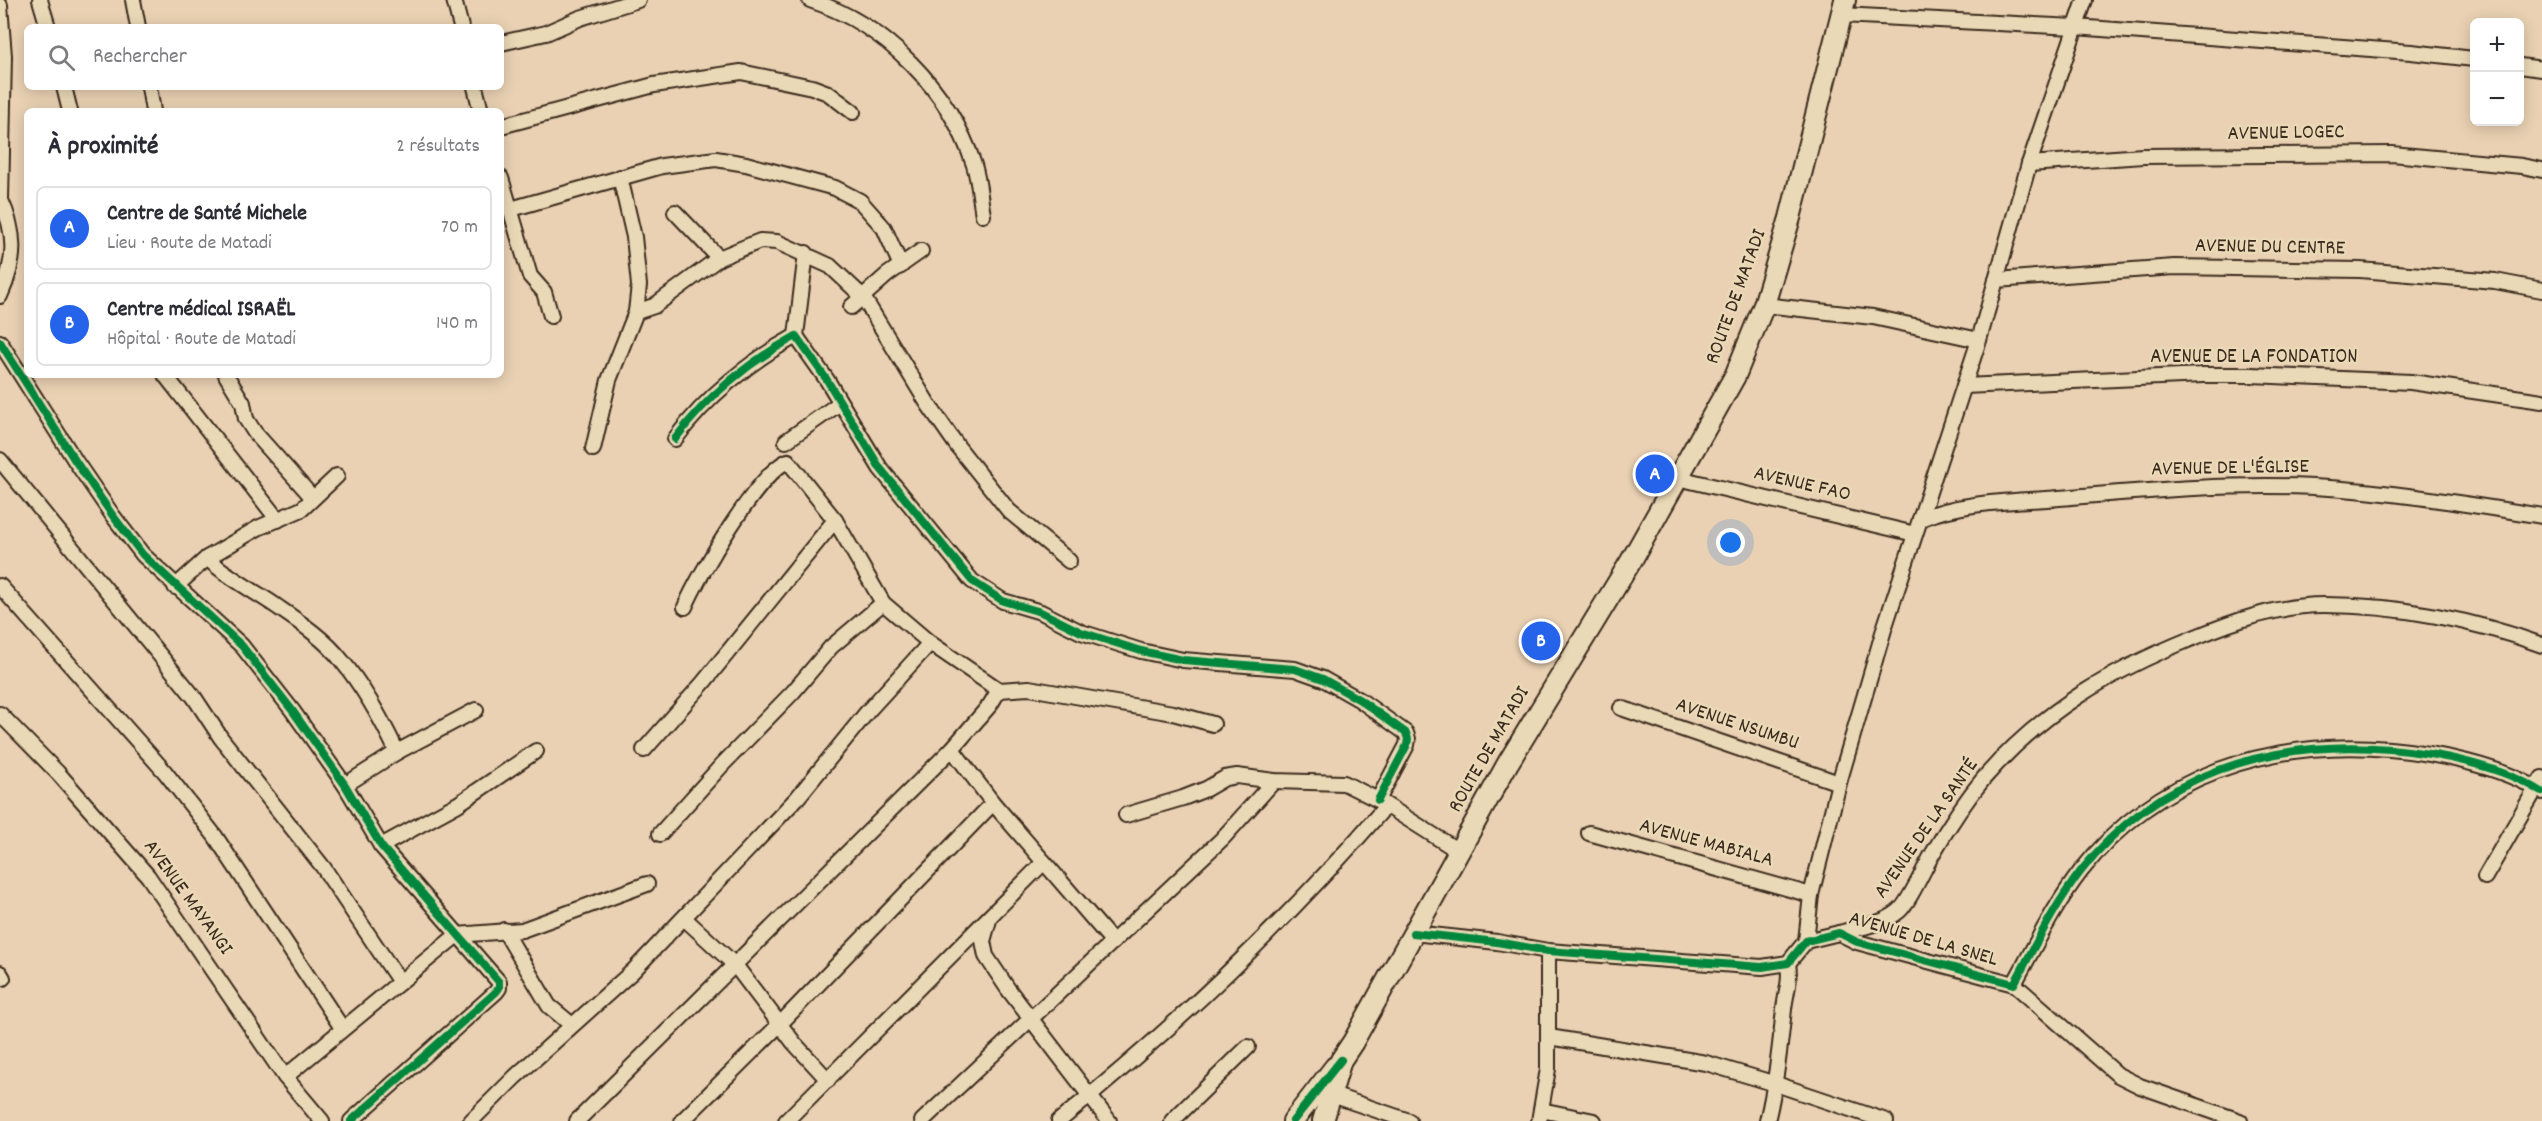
<!DOCTYPE html>
<html lang="fr">
<head>
<meta charset="utf-8">
<style>
	body { margin:0; font-family:Dekko,sans-serif; background:#f7f7f7; color:#2b2b33 }
	.controls { position:absolute; right:18px; top:18px; display:grid; overflow:hidden; border-radius:9px; box-shadow:0 3px 15px #0003 }
	.controls button { width:54px; height:54px; display:grid; place-items:center; padding:0; border:0; border-bottom:2px solid #e1e1e2; background:#fff; color:#2b2b33; font:30px sans-serif }
	.you { position:absolute; left:1731px; top:543px; width:21px; height:21px; margin:-15px; border:4px solid #fff; border-radius:50%; background:#1a73e8; box-shadow:0 0 0 9px #1a73e833 }
	.badge { display:grid; place-items:center; width:39px; height:39px; border-radius:50%; background:#2563eb; color:#fff; font-size:20px; font-weight:700 }
	.pin { position:absolute; translate:-50% -50%; border:3px solid #fff; box-shadow:0 2px 6px #0006 }
	.list { margin:0; padding:0; list-style:none }
	h2 { display:flex; justify-content:space-between; align-items:center; height:78px; margin:0; padding:0 24px; font-size:26px }
	h2 small { font-size:20px; font-weight:400; color:#7c7c81 }
	.list li { display:grid; grid-template-columns:39px 1fr auto; gap:18px; align-items:center; box-sizing:border-box; height:84px; margin:0 12px 12px; padding:0 12px; border:2px solid #e1e1e2; border-radius:9px }
	.list b { display:block; font-size:22px; white-space:nowrap }
	.list p { margin:0; font-size:20px; white-space:nowrap; color:#7c7c81 }
	.list em { font-size:20px; font-style:normal; color:#7c7c81 }
	.icon { flex:none; width:33px; height:33px; fill:none; stroke:currentColor; stroke-width:2; stroke-linecap:round; stroke-linejoin:round }
	.map { position:relative; flex:none; width:2542px; height:1121px; overflow:hidden }
	.search { position:absolute; background:#fff; box-shadow:0 3px 15px #0003; left:24px; top:24px; width:480px; height:66px; display:flex; align-items:center; gap:15px; box-sizing:border-box; padding:0 21px; border-radius:9px; color:#7c7c81; font-size:22px }
	.panel { position:absolute; background:#fff; box-shadow:0 3px 15px #0003; left:24px; top:108px; width:480px; height:270px; border-radius:9px }
	.map>svg:first-child { display:block }
</style>
</head>
<body>
<div class="map">
<svg width="2542" height="1121" viewBox="0 0 2542 1121">
	<rect width="100%" height="100%" fill="#ead1b3"/>
	<filter id="ink" filterUnits="userSpaceOnUse"><feTurbulence type="fractalNoise" baseFrequency=".0167" numOctaves="2"/><feDisplacementMap in="SourceGraphic" scale="12" xChannelSelector="R" yChannelSelector="G"/><feConvolveMatrix kernelMatrix="1 2 1 2 8 2 1 2 1" color-interpolation-filters="sRGB"/></filter>
	<g filter="url(#ink)">
		<g fill="none" stroke-linecap="round" stroke-linejoin="round">
			<defs>
				<g id="minor">
					<polyline points="40,0 48,27"/>
					<polyline points="133,0 138,27"/>
					<polyline points="454,0 461,27"/>
					<path d="M810,0C886,25 949,89 974,165C979,181 980,199 983,215"/>
					<polyline points="0,5 4,56 1,200"/>
					<polyline points="1841,15 2075,27 2411,52 2474,59"/>
					<polyline points="501,43 546,33 580,18 638,0"/>
					<polyline points="2520,66 2542,69"/>
					<polyline points="64,87 70,111"/>
					<polyline points="149,87 153,111"/>
					<polyline points="475,87 481,111"/>
					<polyline points="501,126 654,85 741,72 812,87 828,93 853,112"/>
					<polyline points="2029,164 2143,156 2392,154 2522,166 2542,170"/>
					<polyline points="501,178 530,276 544,292 551,316"/>
					<path d="M0,198C17,234 16,261 0,296"/>
					<polyline points="511,209 662,166 716,159 746,164 835,188 860,201 884,228 901,266"/>
					<polyline points="675,212 719,258"/>
					<polyline points="1996,280 2174,267 2360,270 2495,281 2542,290"/>
					<polyline points="1764,305 1873,317 1979,340"/>
					<polyline points="851,307 887,275 921,251"/>
					<polyline points="636,312 654,306 719,258 760,241 777,242 830,266 863,297 928,404 958,447 1009,511 1069,561"/>
					<polyline points="796,336 806,253"/>
					<polyline points="0,342 76,462 113,516 143,555 242,646 292,710 345,785 381,846 499,982 499,988 496,992 351,1121"/>
					<polyline points="165,375 278,520"/>
					<polyline points="226,375 243,403 246,419 255,433 313,498"/>
					<polyline points="1964,386 2203,375 2252,375 2411,382 2542,401"/>
					<path d="M675,439C706,397 750,361 796,336L827,380L880,468L972,581L1003,601L1041,612L1081,632L1141,651L1183,660L1295,669L1323,679L1360,700L1406,733L1408,739L1407,745L1378,800"/>
					<polyline points="786,441 840,403"/>
					<polyline points="593,449 609,380 636,312 639,285 634,237 620,177"/>
					<polyline points="0,460 194,697 221,738 323,867 400,982"/>
					<polyline points="1678,478 1915,534"/>
					<path d="M1920,519C1963,501 2013,502 2059,498C2143,491 2228,483 2313,487C2389,491 2466,504 2542,516"/>
					<path d="M207,558C228,578 255,591 279,608C301,623 326,640 342,661C364,688 382,720 397,752"/>
					<polyline points="0,586 165,772 215,836 342,1028"/>
					<polyline points="175,587 207,558 258,528 302,509 337,476"/>
					<path d="M685,607C698,576 759,472 788,461L835,520L883,603L930,643L999,690L1029,688L1173,713L1213,724"/>
					<polyline points="1621,708 1839,783"/>
					<polyline points="0,714 58,773 148,876 285,1077 322,1121"/>
					<polyline points="952,749 993,803 1113,942"/>
					<polyline points="644,750 703,683 835,520"/>
					<polyline points="345,785 397,752 476,710"/>
					<polyline points="1126,815 1183,798 1206,789 1225,778 1237,776 1274,781 1344,783 1378,800 1460,852"/>
					<polyline points="1589,833 1811,895"/>
					<polyline points="660,834 722,765 793,692 831,647 883,603"/>
					<polyline points="381,846 458,804 536,751"/>
					<polyline points="2485,877 2542,778"/>
					<polyline points="684,918 735,965 794,1043 828,1080"/>
					<polyline points="989,920 983,941 986,956 1008,989 1109,1121"/>
					<polyline points="504,930 549,1006 572,1025"/>
					<path d="M1413,933L1497,942L1548,951L1762,967L1788,963L1806,941L1839,933L1857,942L2014,984C2035,946 2054,906 2081,871C2157,774 2270,739 2390,749C2436,753 2502,766 2542,792"/>
					<path d="M1839,933C1858,928 1884,924 1899,911C1909,903 1925,866 1933,853C1948,827 1965,801 1984,778C2043,710 2111,671 2193,638C2234,621 2279,605 2324,605C2397,605 2474,620 2542,645"/>
					<polyline points="1806,941 1811,895 1839,783 1885,626 1979,340 2029,164 2085,0"/>
					<polyline points="0,973 3,978"/>
					<polyline points="2014,984 2118,1075 2140,1086 2240,1121"/>
					<polyline points="1549,1037 1706,1063 1776,1084 1886,1121"/>
					<polyline points="285,1077 457,935 522,930 647,884"/>
					<polyline points="1332,1095 1409,1121"/>
					<polyline points="1541,1110 1594,1121"/>
					<polyline points="471,1121 515,1077 633,971 798,797 868,711 930,643"/>
					<polyline points="577,1121 952,749 990,705 999,690"/>
					<polyline points="682,1121 780,1024 993,803"/>
					<polyline points="786,1121 1044,862"/>
					<polyline points="922,1121 1222,839 1274,781"/>
					<path d="M1059,1121C1177,1026 1287,921 1386,806"/>
					<polyline points="1172,1121 1248,1047"/>
					<polyline points="1539,1121 1548,1069 1548,951"/>
					<path d="M1767,1121C1776,1084 1780,1047 1784,1009C1786,991 1791,982 1788,963"/>
				</g>
				<g id="highway">
					<polyline points="1293,1121 1335,1067"/>
					<polyline points="1323,1121 1341,1060 1353,1042 1508,763 1631,561 1735,376 1764,305 1790,218 1845,0"/>
				</g>
			</defs>
			<use href="#minor" stroke="#3b2a1e" stroke-width="18"/>
			<use href="#highway" stroke="#3b2a1e" stroke-width="24"/>
			<use href="#minor" stroke="#ead9b6" stroke-width="14"/>
			<use href="#highway" stroke="#ead9b6" stroke-width="20"/>
			<defs>
				<g id="cycleway">
					<polyline points="0,342 76,462 113,516 143,555 242,646 292,710 345,785 381,846 499,982 499,988 496,992 351,1121"/>
					<path d="M675,439C706,397 750,361 796,336L827,380L880,468L972,581L1003,601L1041,612L1081,632L1141,651L1183,660L1295,669L1323,679L1360,700L1406,733L1408,739L1407,745L1378,800"/>
					<path d="M1413,933L1497,942L1548,951L1762,967L1788,963L1806,941L1839,933L1857,942L2014,984C2035,946 2054,906 2081,871C2157,774 2270,739 2390,749C2436,753 2502,766 2542,792"/>
					<polyline points="1293,1121 1341,1060"/>
				</g>
			</defs>
			<use href="#cycleway" stroke="#ead9b6" stroke-width="11"/>
			<use href="#cycleway" stroke="#00873e" stroke-width="8"/>
		</g>
	</g>
	<g text-anchor="middle" dominant-baseline="central" stroke-width="5" stroke-linejoin="round" paint-order="stroke">
		<g font-size="21" fill="#3b2a1e" stroke="#ead9b6">
			<text transform="translate(2286 134) rotate(-1)">AVENUE LOGEC</text>
			<text transform="translate(2270 248) rotate(1)">AVENUE DU CENTRE</text>
			<text transform="translate(1737 297) rotate(-70)">ROUTE DE MATADI</text>
			<text x="2254" y="358">AVENUE DE LA FONDATION</text>
			<text transform="translate(2230 469) rotate(-1)">AVENUE DE L'ÉGLISE</text>
			<text transform="translate(1802 485) rotate(13)">AVENUE FAO</text>
			<text transform="translate(1737 725) rotate(18)">AVENUE NSUMBU</text>
			<text transform="translate(1490 750) rotate(-60)">ROUTE DE MATADI</text>
			<text transform="translate(1927 829) rotate(-55)">AVENUE DE LA SANTÉ</text>
			<text transform="translate(1706 844) rotate(15)">AVENUE MABIALA</text>
			<text transform="translate(187 898) rotate(54)">AVENUE MAYANGI</text>
			<text transform="translate(1923 940) rotate(16)">AVENUE DE LA SNEL</text>
		</g>
	</g>
</svg>
<div class="controls">
<button>+</button>
<button>−</button>
</div>
<div class="you"></div>
<div class="pin badge" style="left:1655px;top:474px">A</div>
<div class="pin badge" style="left:1541px;top:641px">B</div>
<div class="search"><svg class="icon" aria-label="search" viewBox="0 0 24 24"><circle cx="10" cy="10" r="6"/><path d="M15 15l6 6"/></svg>Rechercher</div>
<section class="panel">
<h2>À proximité<small>2 résultats</small></h2>
<ul class="list">
<li><span class="badge">A</span><div><b>Centre de Santé Michele</b><p>Lieu · Route de Matadi</p></div><em>70 m</em></li>
<li><span class="badge">B</span><div><b>Centre médical ISRAËL</b><p>Hôpital · Route de Matadi</p></div><em>140 m</em></li>
</ul>
</section>
</div>
</body>
</html>
